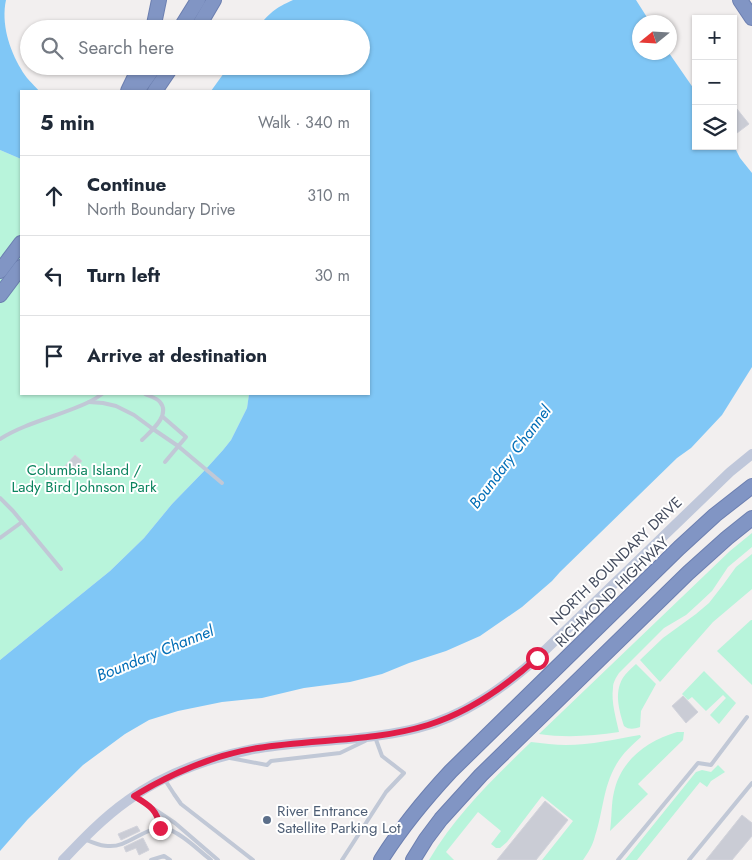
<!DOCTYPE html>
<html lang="en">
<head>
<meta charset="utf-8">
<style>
	body { margin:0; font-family:Jost,sans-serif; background:#f2f2f3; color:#1f2937 }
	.controls { position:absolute; right:15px; top:15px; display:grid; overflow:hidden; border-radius:0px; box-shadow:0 1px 4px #0004 }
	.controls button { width:45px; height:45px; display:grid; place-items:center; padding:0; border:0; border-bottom:1px solid #e0e1e3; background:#fff; color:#1f2937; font:25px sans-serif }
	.compass { position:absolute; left:632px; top:15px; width:45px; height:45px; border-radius:50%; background:#fff; box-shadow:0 1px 4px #0004; rotate:252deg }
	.stop { position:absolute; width:15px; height:15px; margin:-11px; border:4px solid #e11d48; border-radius:50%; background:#fff }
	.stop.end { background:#e11d48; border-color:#fff; box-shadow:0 1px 5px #0008 }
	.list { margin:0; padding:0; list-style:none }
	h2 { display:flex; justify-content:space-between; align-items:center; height:65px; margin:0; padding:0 20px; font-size:21px }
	h2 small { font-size:16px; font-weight:400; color:#747a83 }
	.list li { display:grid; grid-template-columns:32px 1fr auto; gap:15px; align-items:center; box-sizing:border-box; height:80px; padding:0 20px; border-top:1px solid #e0e1e3 }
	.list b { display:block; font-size:19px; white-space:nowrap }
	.list p { margin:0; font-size:16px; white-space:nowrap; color:#747a83 }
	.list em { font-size:16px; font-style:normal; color:#747a83 }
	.icon { flex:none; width:28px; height:28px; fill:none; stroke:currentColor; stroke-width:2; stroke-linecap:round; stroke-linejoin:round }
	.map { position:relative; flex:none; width:752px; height:860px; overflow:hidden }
	.search { position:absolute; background:#fff; box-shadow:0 1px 4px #0004; left:20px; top:20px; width:350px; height:55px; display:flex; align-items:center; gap:12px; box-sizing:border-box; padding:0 18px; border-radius:28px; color:#747a83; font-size:19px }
	.panel { position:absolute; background:#fff; box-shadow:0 1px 4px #0004; left:20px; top:90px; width:350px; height:305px; border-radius:0px }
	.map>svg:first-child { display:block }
</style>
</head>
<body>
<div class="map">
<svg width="752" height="860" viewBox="0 0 752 860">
	<rect width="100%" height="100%" fill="#f2efef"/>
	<g fill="#b8f4db">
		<polygon points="0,150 21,159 21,394 249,394 247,408 231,440 223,450 205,470 172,504 144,538 110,571 0,660"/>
		<path d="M752,533V547L728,567L712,591L697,605L686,615L664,628L619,673C616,678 613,682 613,688C611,702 616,718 619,732C592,736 566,738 539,734L730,551Z"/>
		<polygon points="752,554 752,589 713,622 660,682 640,660 663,638 696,614 709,603 723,585 736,567"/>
		<polygon points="751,620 752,620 752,685 717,651"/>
		<path d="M636,664L656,684L641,711L640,727C634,729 629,730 624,726C619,710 613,690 625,675C628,671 632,668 636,664Z"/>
		<polygon points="704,671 736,703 719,724 710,715 726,698 723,695 706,711 692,697 688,700 682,694"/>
		<path d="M677,732H684L683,740L638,784L648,794L610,831C612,818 611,804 614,792C621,760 647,741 677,732Z"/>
		<path d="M640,735L641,737C632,745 622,754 616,765C603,787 603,813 595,836C593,845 588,853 583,860H542L573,821L542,796L507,842L500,848H496L491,844L501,831L478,812L446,852L454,860H429C457,813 492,780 531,742C543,743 555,745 566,745C591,745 616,739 640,735Z"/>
		<polygon points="718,765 725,772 711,781 707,787 700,782 637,860 625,860 696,772 702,770 711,772"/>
	</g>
	<g fill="#80c7f6">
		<path d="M0,0H6C1,23 9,49 21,69C25,77 33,84 39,91H21V159L0,150Z"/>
		<path d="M293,0H636L650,22H640V52L669,53L696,92V146H733V144L740,158L752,173V367L722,415L691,448L677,458L560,572L552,581L522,607L480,636L446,651L409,663L382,674L350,682L304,688L262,698L222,702L178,711L149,720L125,734L83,765L28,819L0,851V660L110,571L144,538L172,504L205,470L223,450L231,440L247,408L249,394H369V91H211L229,66H361V29H257C269,13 275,8 293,0Z"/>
	</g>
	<g fill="#caccd5" stroke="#d2d3db">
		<polygon points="733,104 749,124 733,136"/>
		<polygon points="75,455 82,461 72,472 65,466"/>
		<polygon points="683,696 698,712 686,723 672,706"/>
		<polygon points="545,801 568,820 536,860 497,860"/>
		<polygon points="742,815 752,823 752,836 732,860 706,860"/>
		<polygon points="137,826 140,831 121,840 118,834"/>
		<polygon points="143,838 149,850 139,855 136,848 126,852 124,847"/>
	</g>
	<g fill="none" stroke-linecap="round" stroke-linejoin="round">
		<defs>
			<g id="highway">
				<polyline points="740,0 752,18"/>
				<polyline points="153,29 159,0"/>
				<polyline points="180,29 198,0"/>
				<polyline points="197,29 214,0"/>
				<polyline points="128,91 140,66"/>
				<polyline points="137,91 155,66"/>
				<polyline points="155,91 172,66"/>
				<polyline points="0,271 21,243"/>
				<polyline points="0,295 21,267"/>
				<path d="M381,860C401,828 425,799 451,771L679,548L715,515L752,486"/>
				<polyline points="413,860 426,839 441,819 481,775 688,573 727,538 752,518"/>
			</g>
		</defs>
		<use href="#highway" stroke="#6c7fb0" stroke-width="16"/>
		<g stroke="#c1c8d6" stroke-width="4">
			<polyline points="89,402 103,403 116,406 134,415 153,429 178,446 222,483"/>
			<polyline points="163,417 186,437 165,462"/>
			<path d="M0,439C27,422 60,416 89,402C93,400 98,397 102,394"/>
			<path d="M142,440C151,431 171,415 160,402C157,398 149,396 145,394"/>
			<polyline points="0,498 13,511 61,569"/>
			<polyline points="0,538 22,522"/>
			<polyline points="230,758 267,765 271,761 340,753 365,741"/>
			<polyline points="165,780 174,794 181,804 253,860"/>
			<polyline points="136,797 175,823 218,860"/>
			<polyline points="153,809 159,822 160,828"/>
			<path d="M86,840C93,842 100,846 108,846C130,848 147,822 170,830C184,835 199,851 211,860"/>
			<polyline points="151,860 164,856 170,860"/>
			<polyline points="342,860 386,792 404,773 382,756 375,737"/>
			<polyline points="618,860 698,763 711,765 747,717"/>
			<polyline points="689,860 752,783"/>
		</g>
		<path stroke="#bfc7da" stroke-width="10" d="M63,860C83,839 103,818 127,801C162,775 206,759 249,750C277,744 306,743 335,740C363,738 391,735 418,728C464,716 502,689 537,658L730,472L752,454"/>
		<use href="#highway" stroke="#8195c4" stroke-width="14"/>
	</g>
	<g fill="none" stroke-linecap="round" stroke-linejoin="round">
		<path stroke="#e11d48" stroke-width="6" d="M160,828C158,810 149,805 134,796C172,773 214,755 258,748C314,739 373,742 428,725C470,712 505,687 537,658"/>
	</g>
	<circle fill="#5c6f8a" stroke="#fff" stroke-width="2" cx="267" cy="820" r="5"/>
	<g text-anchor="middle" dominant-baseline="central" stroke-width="4" stroke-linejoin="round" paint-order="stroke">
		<g font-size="15" fill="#0c845f" stroke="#fff">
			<text x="84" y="470">Columbia Island /<tspan x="84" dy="17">Lady Bird Johnson Park</tspan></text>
		</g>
		<g font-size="15" fill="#454d5f" stroke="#fff">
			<text transform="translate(616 561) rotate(-44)">NORTH BOUNDARY DRIVE</text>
			<text transform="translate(612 592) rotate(-44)">RICHMOND HIGHWAY</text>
		</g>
		<g font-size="15" fill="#4e5e75" stroke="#fff" text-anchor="start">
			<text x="277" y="811">River Entrance<tspan x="277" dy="17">Satellite Parking Lot</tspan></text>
		</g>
		<g font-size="16" font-style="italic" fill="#006db6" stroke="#fff">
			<text transform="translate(510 457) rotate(-53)">Boundary Channel</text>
			<text transform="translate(155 653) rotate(-22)">Boundary Channel</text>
		</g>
	</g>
</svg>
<div class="controls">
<button>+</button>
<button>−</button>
<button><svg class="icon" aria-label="layers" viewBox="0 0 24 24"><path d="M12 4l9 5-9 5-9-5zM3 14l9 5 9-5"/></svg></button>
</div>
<svg class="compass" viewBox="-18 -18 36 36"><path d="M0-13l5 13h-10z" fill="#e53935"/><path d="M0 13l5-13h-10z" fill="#747a83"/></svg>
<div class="stop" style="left:537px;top:658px"></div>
<div class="stop end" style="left:160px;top:828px"></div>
<div class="search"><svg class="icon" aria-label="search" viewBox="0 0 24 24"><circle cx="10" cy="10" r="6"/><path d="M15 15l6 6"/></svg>Search here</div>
<section class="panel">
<h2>5 min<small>Walk · 340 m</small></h2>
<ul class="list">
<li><svg class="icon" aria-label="ahead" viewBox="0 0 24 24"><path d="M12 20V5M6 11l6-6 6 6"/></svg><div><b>Continue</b><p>North Boundary Drive</p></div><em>310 m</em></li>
<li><svg class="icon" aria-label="left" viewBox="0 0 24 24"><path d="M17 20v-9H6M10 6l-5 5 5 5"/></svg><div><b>Turn left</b></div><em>30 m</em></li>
<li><svg class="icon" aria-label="arrive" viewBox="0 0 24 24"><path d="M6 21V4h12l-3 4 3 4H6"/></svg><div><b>Arrive at destination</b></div></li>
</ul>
</section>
</div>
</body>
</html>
